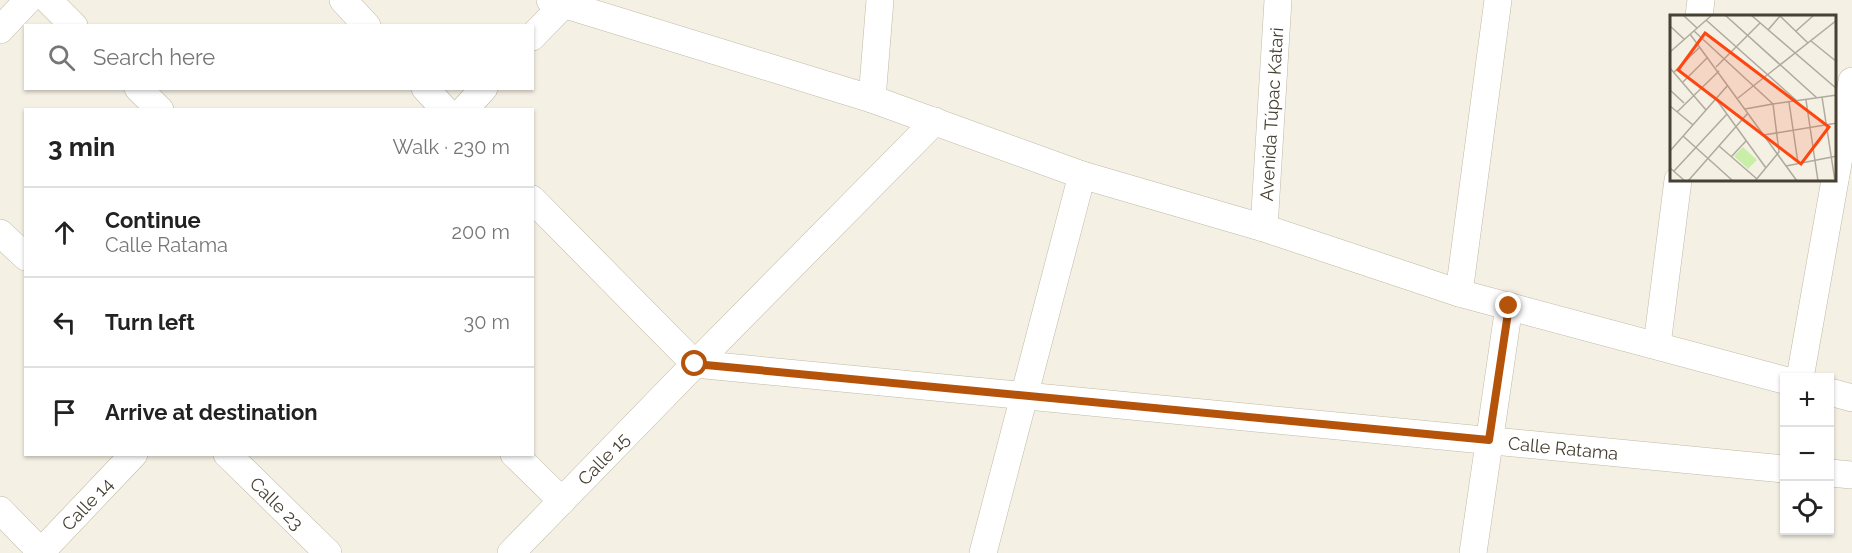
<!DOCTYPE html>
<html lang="en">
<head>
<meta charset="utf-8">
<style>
	body { margin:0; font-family:Raleway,sans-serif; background:#f6f6f6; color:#222 }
	.controls { position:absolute; right:18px; bottom:18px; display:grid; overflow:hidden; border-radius:0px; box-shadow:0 2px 4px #0004 }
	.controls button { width:54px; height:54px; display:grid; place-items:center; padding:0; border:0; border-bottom:2px solid #e0e0e0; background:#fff; color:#222; font:30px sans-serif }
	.stop { position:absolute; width:18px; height:18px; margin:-14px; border:4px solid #b45309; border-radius:50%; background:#fff }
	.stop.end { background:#b45309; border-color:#fff; box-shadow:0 2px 6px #0008 }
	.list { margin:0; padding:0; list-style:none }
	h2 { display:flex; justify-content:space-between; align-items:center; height:78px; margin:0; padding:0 24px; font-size:26px }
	h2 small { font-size:20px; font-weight:400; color:#767676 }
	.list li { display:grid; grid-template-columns:39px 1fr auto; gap:18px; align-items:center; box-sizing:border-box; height:90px; padding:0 24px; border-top:2px solid #e0e0e0 }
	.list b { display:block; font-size:22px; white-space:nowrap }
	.list p { margin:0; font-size:20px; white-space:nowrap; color:#767676 }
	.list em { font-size:20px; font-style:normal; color:#767676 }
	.icon { flex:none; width:33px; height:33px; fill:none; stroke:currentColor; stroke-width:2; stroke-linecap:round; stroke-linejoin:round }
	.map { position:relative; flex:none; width:1852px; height:553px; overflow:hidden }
	.search { position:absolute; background:#fff; box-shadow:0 2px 4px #0004; left:24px; top:24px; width:510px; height:66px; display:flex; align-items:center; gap:15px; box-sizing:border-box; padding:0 21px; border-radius:0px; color:#767676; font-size:22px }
	.panel { position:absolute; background:#fff; box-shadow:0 2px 4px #0004; left:24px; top:108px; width:510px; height:348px; border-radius:0px }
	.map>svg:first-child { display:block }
</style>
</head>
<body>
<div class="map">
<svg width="1852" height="553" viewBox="0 0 1852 553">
	<rect width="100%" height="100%" fill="#f4f0e4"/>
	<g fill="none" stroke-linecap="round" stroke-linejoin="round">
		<defs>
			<g id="minor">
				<polyline points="48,0 74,26"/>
				<polyline points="343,0 367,26"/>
				<polyline points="550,0 872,99 1082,175 1264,228 1459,293 1784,380"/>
				<polyline points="1699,16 1701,0"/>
				<polyline points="0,30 28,0"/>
				<polyline points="532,37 564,4"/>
				<polyline points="138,88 160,110"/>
				<polyline points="425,88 445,110"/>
				<polyline points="872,99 880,0"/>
				<polyline points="464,110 484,88"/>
				<polyline points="1836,175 1852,81"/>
				<polyline points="532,199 695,364 935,121"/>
				<path id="s1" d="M1264,228L1278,0"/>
				<polyline points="0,233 26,257"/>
				<polyline points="1459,293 1498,0"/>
				<polyline points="1657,345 1678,180"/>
				<polyline points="1800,378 1835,180"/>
				<polyline points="1830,392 1852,398"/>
				<path id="s2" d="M227,454L328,553"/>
				<polyline points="514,454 562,501"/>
				<polyline points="1830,473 1852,475"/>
				<polyline points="0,510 42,553"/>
				<path id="s3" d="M40,553L134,454"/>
				<path id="s4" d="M511,553L695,364L1784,469"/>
				<polyline points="983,553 1082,175"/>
				<polyline points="1473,553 1509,306"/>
			</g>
		</defs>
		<use href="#minor" stroke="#c1b9a5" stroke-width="28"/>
		<use href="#minor" stroke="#fff" stroke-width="27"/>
	</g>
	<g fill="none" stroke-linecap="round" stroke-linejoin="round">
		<polyline stroke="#b45309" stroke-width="8" points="695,364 1489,440 1509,306"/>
	</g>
	<g text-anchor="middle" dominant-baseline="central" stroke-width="5" stroke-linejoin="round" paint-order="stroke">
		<g font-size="18" fill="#474133" stroke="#fff">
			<text stroke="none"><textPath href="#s1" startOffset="114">Avenida Túpac Katari</textPath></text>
			<text stroke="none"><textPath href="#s4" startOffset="1136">Calle Ratama</textPath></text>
			<text stroke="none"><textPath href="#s4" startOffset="132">Calle 15</textPath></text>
			<text stroke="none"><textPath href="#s3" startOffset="68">Calle 14</textPath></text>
			<text stroke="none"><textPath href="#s2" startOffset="70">Calle 23</textPath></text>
		</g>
	</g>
	<g transform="translate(1670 15)">
		<rect width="166" height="166" fill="#f4f0e4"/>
		<path d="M73,132L87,145L78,154L64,141Z" fill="#c9eea8"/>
		<path fill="none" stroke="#afaa9d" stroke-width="1.5" d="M13,0L27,13M55,0L147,83M81,0L167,74M109,0L138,28M36,5L127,86M0,11L14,24M98,15L110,1M24,16L103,89L167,80M126,16L144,0M20,19L127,166M141,26L167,47M0,37L42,0M46,52L90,8M0,53L36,95M4,57L30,32M13,67L38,42M0,75L14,88M152,82L165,166M68,83L167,5M46,84L96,153M136,85L148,166M119,87L128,148M0,91L23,110M75,94L103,89L109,137L85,166M7,97L49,56M94,120L167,108M13,121L63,166M49,131L87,164M0,136L58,70M61,142L76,126M116,151L167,141M0,153L15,166M4,156L57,99M18,166L78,98"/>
		<path fill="#ff4510" fill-opacity="0.15" stroke="#ff4510" stroke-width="3" d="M35,18L159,112L131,149L8,55Z"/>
		<rect width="166" height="166" fill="none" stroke="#474133" stroke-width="3"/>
	</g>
</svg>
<div class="controls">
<button>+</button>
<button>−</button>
<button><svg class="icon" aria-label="locate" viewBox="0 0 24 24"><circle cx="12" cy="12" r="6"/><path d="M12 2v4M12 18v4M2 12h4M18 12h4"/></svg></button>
</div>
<div class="stop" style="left:695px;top:364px"></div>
<div class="stop end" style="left:1509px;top:306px"></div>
<div class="search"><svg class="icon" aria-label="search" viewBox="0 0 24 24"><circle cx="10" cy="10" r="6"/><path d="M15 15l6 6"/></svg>Search here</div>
<section class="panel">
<h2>3 min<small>Walk · 230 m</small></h2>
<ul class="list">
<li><svg class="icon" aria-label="ahead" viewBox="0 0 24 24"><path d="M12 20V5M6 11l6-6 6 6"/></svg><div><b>Continue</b><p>Calle Ratama</p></div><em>200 m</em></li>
<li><svg class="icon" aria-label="left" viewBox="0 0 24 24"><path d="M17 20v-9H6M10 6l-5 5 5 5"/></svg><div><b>Turn left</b></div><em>30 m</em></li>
<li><svg class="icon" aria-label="arrive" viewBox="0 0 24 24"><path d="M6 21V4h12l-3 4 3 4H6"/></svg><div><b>Arrive at destination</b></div></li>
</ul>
</section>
</div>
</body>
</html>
